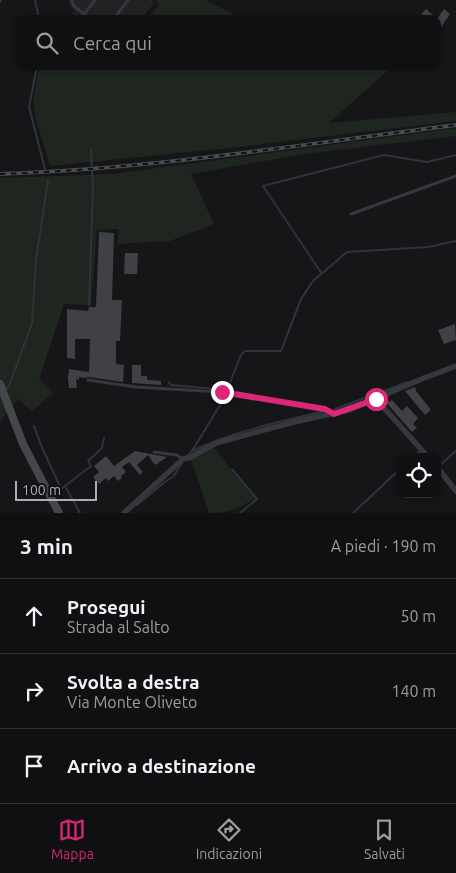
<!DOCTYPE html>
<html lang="it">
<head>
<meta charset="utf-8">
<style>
	body { margin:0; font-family:Ubuntu,sans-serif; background:#19191b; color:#f1f3f6 }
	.controls { position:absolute; right:15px; bottom:15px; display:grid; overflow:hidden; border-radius:10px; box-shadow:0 1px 4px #0004 }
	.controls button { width:45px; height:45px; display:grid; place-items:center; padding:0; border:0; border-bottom:1px solid #303032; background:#101012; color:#f1f3f6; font:25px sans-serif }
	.scale { position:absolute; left:15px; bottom:12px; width:82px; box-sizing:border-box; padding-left:5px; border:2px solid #a8adb8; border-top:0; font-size:14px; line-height:18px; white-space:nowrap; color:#a8adb8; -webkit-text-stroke:4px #111113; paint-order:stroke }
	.stop { position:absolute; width:15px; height:15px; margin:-11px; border:4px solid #db2777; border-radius:50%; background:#fff }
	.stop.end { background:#db2777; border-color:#fff; box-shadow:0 1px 5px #0008 }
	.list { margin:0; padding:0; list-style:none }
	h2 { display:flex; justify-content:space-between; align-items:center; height:65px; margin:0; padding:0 20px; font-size:21px }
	h2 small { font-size:16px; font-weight:400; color:#9c9d9f }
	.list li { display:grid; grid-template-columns:32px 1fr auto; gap:15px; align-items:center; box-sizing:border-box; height:75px; padding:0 20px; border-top:1px solid #303032 }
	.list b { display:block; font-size:19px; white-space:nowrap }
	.list p { margin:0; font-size:16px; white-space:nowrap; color:#9c9d9f }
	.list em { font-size:16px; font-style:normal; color:#9c9d9f }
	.icon { flex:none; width:28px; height:28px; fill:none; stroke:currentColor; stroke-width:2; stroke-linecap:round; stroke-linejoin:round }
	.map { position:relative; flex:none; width:456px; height:513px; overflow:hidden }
	.search { position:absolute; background:#101012; box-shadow:0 1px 4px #0004; left:15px; right:15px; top:15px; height:55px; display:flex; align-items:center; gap:12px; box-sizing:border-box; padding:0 18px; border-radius:10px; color:#9c9d9f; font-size:19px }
	.sheet { height:290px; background:#101012 }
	nav { display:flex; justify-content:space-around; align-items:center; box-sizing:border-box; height:70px; border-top:1px solid #303032; background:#101012; font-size:14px; color:#9c9d9f }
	nav a { display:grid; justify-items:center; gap:2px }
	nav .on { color:#db2777 }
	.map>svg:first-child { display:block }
</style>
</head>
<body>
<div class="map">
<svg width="456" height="513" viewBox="0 0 456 513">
	<rect width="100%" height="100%" fill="#161618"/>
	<polygon fill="#222225" points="68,0 152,0 154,3 141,19 78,19 72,14 74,11"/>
	<g fill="#1e261f">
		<polygon points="156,0 205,0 237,16 249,19 147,19 159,5"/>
		<polygon points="39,66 393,66 329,123 456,112 456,121 229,148 50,166 37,124 33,103"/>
		<polygon points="456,128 456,136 305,154 191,174 214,224 170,241 117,244 119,229 97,230 91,305 64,304 39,379 53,393 32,411 18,399 0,421 0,178 112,174"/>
		<path d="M213,447L255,498C238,509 229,513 209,513L191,460Z"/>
	</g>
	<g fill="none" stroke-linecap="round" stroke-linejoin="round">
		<g stroke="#2c353c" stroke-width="2">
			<polyline points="35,0 39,19"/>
			<polyline points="0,2 1,0"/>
			<polyline points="37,66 29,107 45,169"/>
			<polyline points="322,274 263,186 384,155 427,162 456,155"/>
			<polyline points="89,305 93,187 91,150"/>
			<polyline points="169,382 171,385 227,390"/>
			<polyline points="4,390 9,386 32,323 36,260 48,180"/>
			<polyline points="335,409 408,382"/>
			<polyline points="34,426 41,445 61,489 65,486 80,513"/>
			<path d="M192,451C234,431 279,422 325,411"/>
			<polyline points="186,457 192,451 222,402 241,355 245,351 281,351 301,299 313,281 347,252 428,247 456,241"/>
			<polyline points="412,457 420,451"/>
			<polyline points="439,466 456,451"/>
			<polyline points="232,469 257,499 240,513"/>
			<polyline points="65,486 91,466 88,461 102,448 104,438"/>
			<polyline points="137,505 166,481 173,477 182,463"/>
			<polyline points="353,513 400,469"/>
		</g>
	</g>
	<g fill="#404145">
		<polygon points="426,9 437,19 444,9 450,14 437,33 437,19 424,19 420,16"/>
		<polygon points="99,232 114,233 112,300 122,300 120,341 116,341 116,364 124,365 123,382 88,377 85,378 79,377 79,380 76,379 77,388 69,388 68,378 69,369 89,372 90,339 75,339 75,359 67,358 67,309 88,311 89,307 96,307"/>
		<polygon points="125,253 138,253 137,274 124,274"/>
		<polygon points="455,324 456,340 444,344 438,330"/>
		<polygon points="132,365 141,365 141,376 147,376 147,380 161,381 161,385 132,383"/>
		<polygon points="415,387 416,391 431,410 425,415 405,391"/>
		<polygon points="387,399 389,402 392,400 402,411 407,406 418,418 413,424 417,428 412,432 384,400"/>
		<polygon points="135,451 167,457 155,465 148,455 137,465 143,472 140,475 129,462 122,467 126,472 121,476 122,478 118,481 114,476 108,481 106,478 99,484 93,477 99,472 94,466 106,456 114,466"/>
	</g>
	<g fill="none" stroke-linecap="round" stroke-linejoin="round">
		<g stroke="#37383d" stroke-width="3">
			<polyline points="72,0 73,5 90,19"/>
			<polyline points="84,14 95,0"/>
			<polyline points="114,19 128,0"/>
			<polyline points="351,214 456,176"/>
			<polyline points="88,380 136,387 221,392 325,409 332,413"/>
			<polyline points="154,452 177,455 182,459"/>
		</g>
		<g stroke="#37383d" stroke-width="5.5">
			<polyline points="376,399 428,457"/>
			<polyline points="437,467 456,491"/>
			<polyline points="124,513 183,459 191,457 216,443 294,422 349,410 424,378 456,366"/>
		</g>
		<polyline stroke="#45474d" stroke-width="8" points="0,384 23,444 59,513"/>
		<defs>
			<path id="rail" d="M0,174C153,169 304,144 456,125"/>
		</defs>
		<use href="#rail" stroke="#4a4c52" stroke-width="4"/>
		<use href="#rail" stroke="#111113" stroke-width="2" stroke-dasharray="5.5" stroke-linecap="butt"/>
	</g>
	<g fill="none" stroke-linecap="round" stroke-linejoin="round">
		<polyline stroke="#db2777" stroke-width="6" points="222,392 325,409 334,414 376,399"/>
	</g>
</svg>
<div class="controls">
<button><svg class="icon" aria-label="locate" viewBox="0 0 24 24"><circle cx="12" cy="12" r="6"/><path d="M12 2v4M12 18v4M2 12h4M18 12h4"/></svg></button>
</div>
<div class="scale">100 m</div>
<div class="stop" style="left:376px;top:399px"></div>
<div class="stop end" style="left:222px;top:392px"></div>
<div class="search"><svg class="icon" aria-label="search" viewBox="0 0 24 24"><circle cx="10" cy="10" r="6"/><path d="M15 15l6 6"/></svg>Cerca qui</div>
</div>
<section class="sheet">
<h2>3 min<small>A piedi · 190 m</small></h2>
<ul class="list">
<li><svg class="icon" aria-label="ahead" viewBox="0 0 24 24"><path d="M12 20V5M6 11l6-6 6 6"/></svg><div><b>Prosegui</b><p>Strada al Salto</p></div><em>50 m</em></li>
<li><svg class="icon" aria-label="right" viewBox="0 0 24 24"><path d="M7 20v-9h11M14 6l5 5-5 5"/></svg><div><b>Svolta a destra</b><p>Via Monte Oliveto</p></div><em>140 m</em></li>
<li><svg class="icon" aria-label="arrive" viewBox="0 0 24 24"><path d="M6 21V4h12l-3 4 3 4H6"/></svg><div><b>Arrivo a destinazione</b></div></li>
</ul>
</section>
<nav>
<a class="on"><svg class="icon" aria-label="map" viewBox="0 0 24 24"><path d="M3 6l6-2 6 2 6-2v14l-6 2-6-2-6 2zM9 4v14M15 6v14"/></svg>Mappa</a>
<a><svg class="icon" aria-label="directions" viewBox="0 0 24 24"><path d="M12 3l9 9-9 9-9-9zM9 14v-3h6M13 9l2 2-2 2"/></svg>Indicazioni</a>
<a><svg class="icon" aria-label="saved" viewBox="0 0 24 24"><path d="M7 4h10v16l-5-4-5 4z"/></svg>Salvati</a>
</nav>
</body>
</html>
